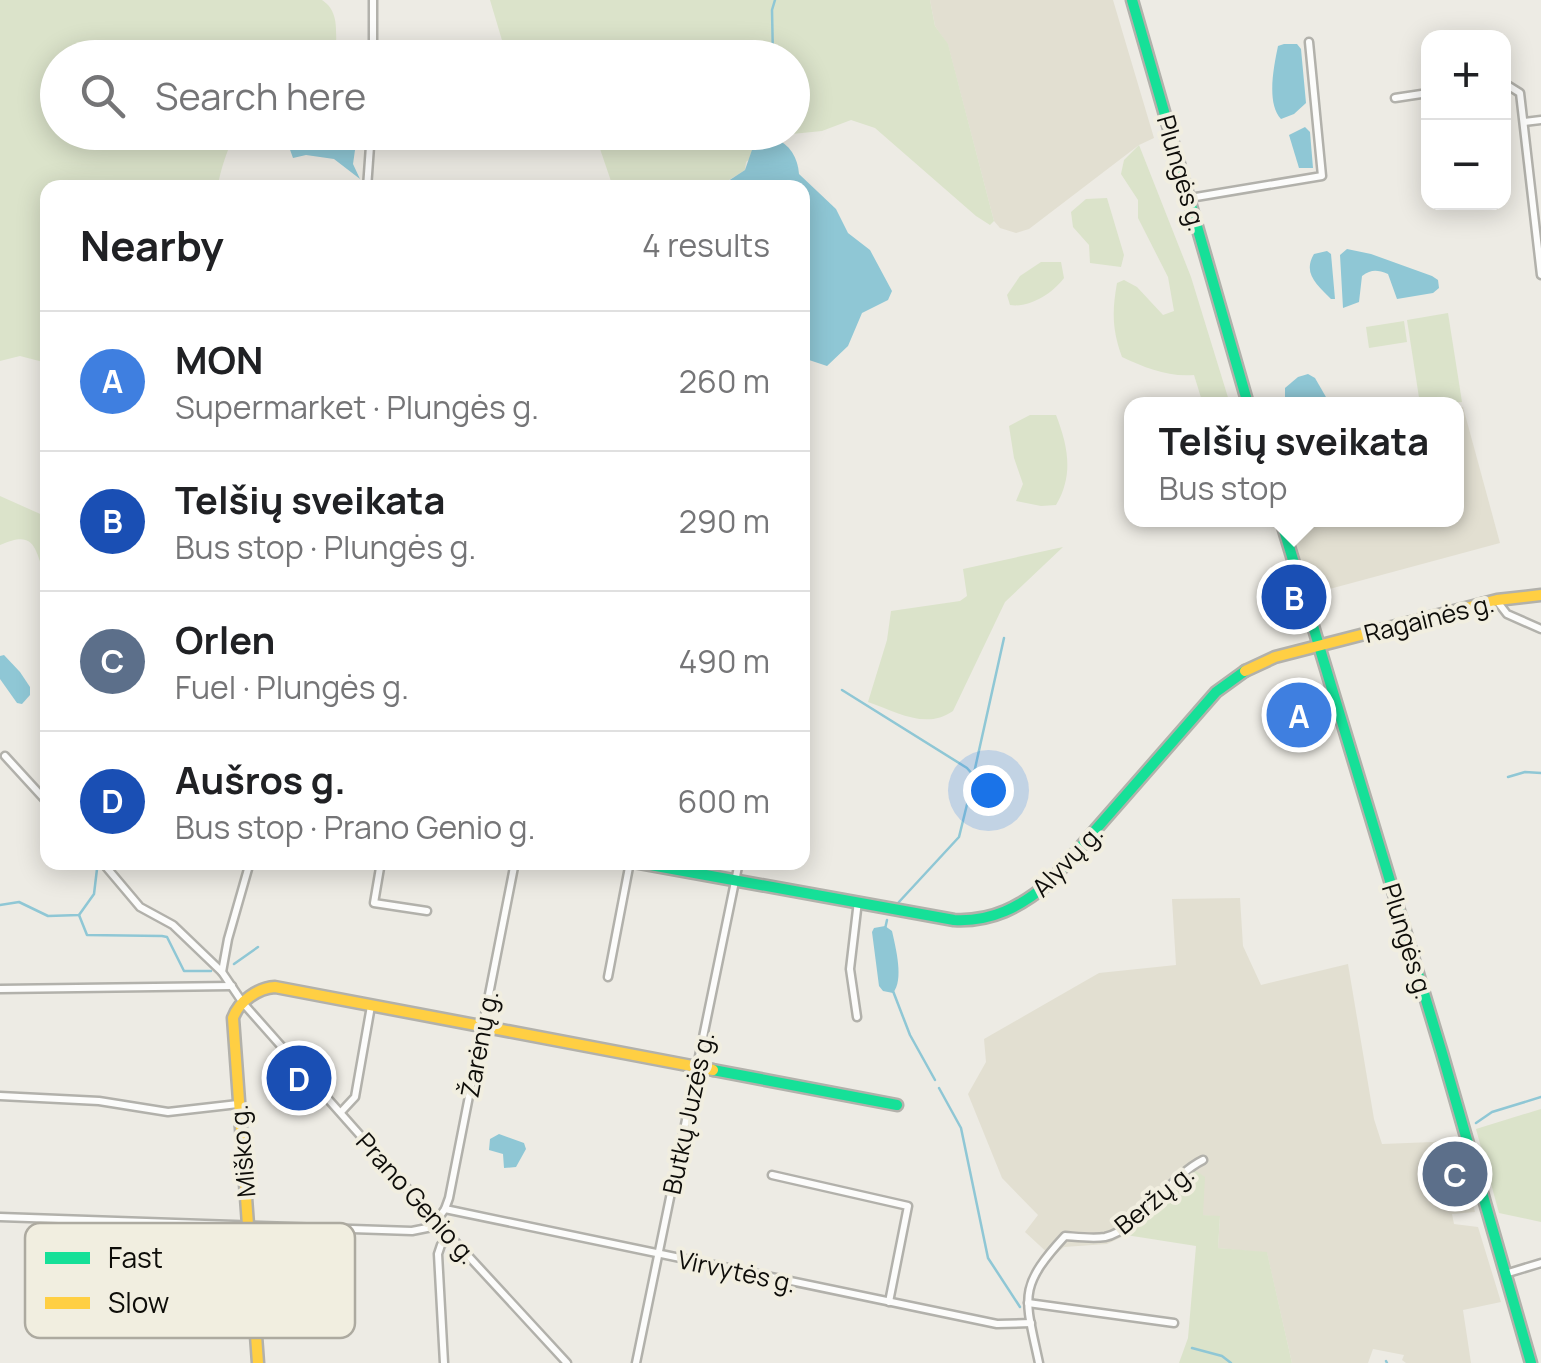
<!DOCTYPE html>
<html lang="en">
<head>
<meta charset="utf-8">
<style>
	body { margin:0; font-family:Manrope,sans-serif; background:#f6f6f6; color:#202124 }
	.controls { position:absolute; right:30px; top:30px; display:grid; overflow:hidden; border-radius:20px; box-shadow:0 5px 25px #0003 }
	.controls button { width:90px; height:90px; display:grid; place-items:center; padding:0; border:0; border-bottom:2px solid #e0e0e0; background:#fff; color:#202124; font:50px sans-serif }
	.you { position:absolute; left:988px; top:790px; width:35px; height:35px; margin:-25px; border:8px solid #fff; border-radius:50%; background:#1a73e8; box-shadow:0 0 0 15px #1a73e833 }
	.badge { display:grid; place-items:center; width:65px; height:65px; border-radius:50%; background:#2563eb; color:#fff; font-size:32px; font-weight:700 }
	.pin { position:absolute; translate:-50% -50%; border:5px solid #fff; box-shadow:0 2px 10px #0006 }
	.popup { position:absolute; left:1124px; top:397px; width:340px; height:130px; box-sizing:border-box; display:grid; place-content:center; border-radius:20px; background:#fff; filter:drop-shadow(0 2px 8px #0005); font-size:32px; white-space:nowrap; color:#757577 }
	.popup b { font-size:38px; color:#202124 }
	.popup::after { content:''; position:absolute; left:50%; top:100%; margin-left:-20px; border:20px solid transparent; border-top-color:#fff }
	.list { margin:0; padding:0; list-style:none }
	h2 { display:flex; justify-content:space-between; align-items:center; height:130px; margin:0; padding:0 40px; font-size:42px }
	h2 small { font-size:32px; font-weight:400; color:#757577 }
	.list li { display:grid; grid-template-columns:65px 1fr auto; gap:30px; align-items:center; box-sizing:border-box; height:140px; padding:0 40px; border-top:2px solid #e0e0e0 }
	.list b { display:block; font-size:38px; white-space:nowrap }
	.list p { margin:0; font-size:32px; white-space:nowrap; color:#757577 }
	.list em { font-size:32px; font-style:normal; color:#757577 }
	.icon { flex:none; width:55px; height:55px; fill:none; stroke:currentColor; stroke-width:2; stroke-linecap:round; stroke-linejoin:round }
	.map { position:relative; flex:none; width:1541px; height:1363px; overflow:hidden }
	.search { position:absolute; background:#fff; box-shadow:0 5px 25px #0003; left:40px; top:40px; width:770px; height:110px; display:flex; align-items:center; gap:25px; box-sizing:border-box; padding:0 35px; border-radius:55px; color:#757577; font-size:38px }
	.panel { position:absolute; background:#fff; box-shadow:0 5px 25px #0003; left:40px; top:180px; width:770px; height:690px; border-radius:20px }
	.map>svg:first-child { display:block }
</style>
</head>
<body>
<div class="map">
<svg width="1541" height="1363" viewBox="0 0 1541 1363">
	<rect width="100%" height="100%" fill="#edebe4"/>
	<g fill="#e2dfd1">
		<polygon points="930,0 1113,0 1154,138 1139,145 1029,229 1016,233 1000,228 994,221 948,45 935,26"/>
		<polygon points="1457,407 1463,407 1500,543 1311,594 1289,520 1456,520"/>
		<polygon points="1240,898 1243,946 1261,985 1348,964 1374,1119 1382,1144 1433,1142 1456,1137 1475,1212 1452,1214 1454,1224 1478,1227 1501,1302 1463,1310 1471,1363 1406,1363 1402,1360 1404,1355 1373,1349 1368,1363 1292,1363 1267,1253 1218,1248 1220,1217 1203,1215 1178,1179 1126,1235 1107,1244 1064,1247 1052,1257 1025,1232 1038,1215 1002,1178 968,1094 986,1062 984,1039 1099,973 1176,965 1172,899"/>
	</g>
	<g fill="#dbe3ca">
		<path d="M0,0H322C342,13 334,36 337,57L58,58V132L236,133C229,144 219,174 218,187L48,188L47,363L20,356L0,361Z"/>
		<path d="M490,0H930L935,26L948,44L994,221L990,225L976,216L875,128L851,120L822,131L792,134L783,141L774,138L746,162L745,170C725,183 704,197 683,180H670L658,187H613L598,143L526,150L520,133L792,132V58L507,57Z"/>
		<path d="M1139,145L1191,277L1230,404H1203L1194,375C1167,377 1146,368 1122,357C1112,330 1112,311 1117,283L1124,280L1137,287L1163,315L1174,311L1168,277L1138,218V200L1121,174L1124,160Z"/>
		<polygon points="1107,198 1124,255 1121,267 1090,263 1089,245 1073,227 1071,212 1086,199"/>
		<path d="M1041,262H1061L1064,278C1052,294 1029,308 1010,305L1007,295L1020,276Z"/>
		<polygon points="1448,313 1462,402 1420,404 1407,320"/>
		<polygon points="1404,321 1407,342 1369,348 1366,327"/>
		<path d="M1030,415H1056C1068,446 1074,475 1056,505L1041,506L1016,501L1023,484L1014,458L1009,426Z"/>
		<path d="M0,496L47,517V578C34,554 39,527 0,545Z"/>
		<path d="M1063,547L1005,602L953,711C926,730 897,712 868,702L887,640L891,611L960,601L967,596L963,569Z"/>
		<polygon points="1541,1109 1541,1222 1499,1213 1476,1129"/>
		<polygon points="1193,1169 1205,1177 1203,1215 1220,1216 1218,1248 1267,1252 1292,1363 1179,1363 1188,1338 1196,1246 1126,1235 1178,1179"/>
	</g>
	<g fill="#8fc7d5">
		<path d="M1284,44H1297L1301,49L1306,103L1294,114L1281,119C1266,103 1274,66 1278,46Z"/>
		<polygon points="1305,127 1310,132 1313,168 1299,168 1289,135"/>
		<polygon points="284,133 347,133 356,143 353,164 360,179 334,159 306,155 293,158"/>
		<path d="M774,138C790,144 798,158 799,174L836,209L848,233L870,250L892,291L888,300L862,313L848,346L827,366L803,358L802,188L719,187L745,170L753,147Z"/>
		<path d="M1347,249L1371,254L1432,276L1438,280L1439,288L1433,293L1397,299L1388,274C1377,270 1372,269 1362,276L1359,302L1343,308L1340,255Z"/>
		<path d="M1327,251L1331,254L1335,299H1331C1318,285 1302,274 1314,254Z"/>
		<polygon points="1308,374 1315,378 1330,404 1285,404 1285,388 1298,377"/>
		<polygon points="4,655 20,672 30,687 30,695 22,704 17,703 0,679 0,656"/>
		<path d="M885,926L892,931C896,949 904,980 893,993L883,991L879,986L872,932L874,928Z"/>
		<polygon points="499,1134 524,1143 526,1149 516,1167 504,1168 503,1154 489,1150 490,1139"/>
	</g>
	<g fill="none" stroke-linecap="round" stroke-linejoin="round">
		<g stroke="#8fc7d5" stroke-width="2.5">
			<polyline points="773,58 772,10 775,0"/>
			<polyline points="842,690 967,768 974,776 959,837 898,903"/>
			<polyline points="974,773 1004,638"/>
			<polyline points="1508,777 1525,772 1541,773"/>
			<polyline points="0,905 19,902 48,916 79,915 94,894 97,869"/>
			<polyline points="79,915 87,935 162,936 167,937 184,971 211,971"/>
			<polyline points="885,929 887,920"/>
			<polyline points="234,964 258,947"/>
			<polyline points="893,991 910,1035 935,1080"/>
			<polyline points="939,1088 961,1128 988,1258 1020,1307"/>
			<polyline points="1476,1123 1492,1112 1541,1097"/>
			<polyline points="1192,1348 1222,1356 1231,1363"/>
			<polyline points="1386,1361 1387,1363"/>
		</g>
		<defs>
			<g id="street">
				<polyline points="373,58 373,0"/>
				<polyline points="1504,83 1520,93 1541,275"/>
				<polyline points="1395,98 1428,93"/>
				<polyline points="1524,122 1541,120"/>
				<polyline points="367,188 371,132"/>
				<polyline points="1190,198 1322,176 1309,42"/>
				<polyline points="1497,601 1507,614 1541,629"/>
				<polyline points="5,756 48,803"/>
				<polyline points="102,862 140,907 173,925 222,972 243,1003 437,1222 567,1363"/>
				<polyline points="381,862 374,903 427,911"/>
				<polyline points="222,972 228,939 250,862"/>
				<polyline points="608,977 630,862"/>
				<polyline points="0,989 232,986"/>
				<polyline points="857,1017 850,969 858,901"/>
				<polyline points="0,1096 99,1101 168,1112 238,1104"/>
				<polyline points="341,1112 355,1097 371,1006"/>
				<polyline points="772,1175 908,1206 889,1302"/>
				<polyline points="445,1209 997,1324 1031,1323"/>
				<polyline points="0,1217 412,1231 432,1227 445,1209 449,1198 515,862"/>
				<polyline points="1505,1274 1541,1263"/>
				<polyline points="1028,1303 1174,1323"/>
				<polyline points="444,1363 438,1254 441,1245 450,1237"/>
				<polyline points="636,1363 739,862"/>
				<path d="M1039,1363C1025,1297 1017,1288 1065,1236C1078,1237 1093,1239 1105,1237C1136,1231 1170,1176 1203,1160"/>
			</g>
			<g id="fast">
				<polyline points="1132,0 1248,404"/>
				<polyline points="1281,520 1442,1053 1531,1363"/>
				<path d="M634,862L954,920C992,922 1020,907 1049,883L1216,692L1245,671"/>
				<polyline points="713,1070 897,1105"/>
			</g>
			<g id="slow">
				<polyline points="1245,671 1275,657 1497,600 1541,595"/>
				<path d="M258,1363L233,1018C239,1001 258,988 275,987L713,1070"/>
			</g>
		</defs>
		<use href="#street" stroke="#b2b1ab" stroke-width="11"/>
		<use href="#fast" stroke="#b2b1ab" stroke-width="15"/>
		<use href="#slow" stroke="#b2b1ab" stroke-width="15"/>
		<use href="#street" stroke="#fcfcfb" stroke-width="6"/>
		<use href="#fast" stroke="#16e098" stroke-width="10"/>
		<use href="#slow" stroke="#ffcf43" stroke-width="10"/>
	</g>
	<g text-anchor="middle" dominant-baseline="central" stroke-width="8" stroke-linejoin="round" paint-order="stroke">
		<g font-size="25" fill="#0e0d09" stroke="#f1eee0">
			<text transform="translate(1182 173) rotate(74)">Plungės g.</text>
			<text transform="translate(1429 618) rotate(-14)">Ragainės g.</text>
			<text transform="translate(1067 860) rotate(-46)">Alyvų g.</text>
			<text transform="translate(1408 941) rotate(73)">Plungės g.</text>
			<text transform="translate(479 1044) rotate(-79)">Žarėnų g.</text>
			<text transform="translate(688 1113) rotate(-78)">Butkų Juzės g.</text>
			<text transform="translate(242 1151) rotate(-95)">Miško g.</text>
			<text transform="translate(417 1198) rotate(48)">Prano Genio g.</text>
			<text transform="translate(1154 1199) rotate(-39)">Beržų g.</text>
			<text transform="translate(737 1271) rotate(12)">Virvytės g.</text>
		</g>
	</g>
	<rect x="25" y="1223" width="330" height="115" rx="15" fill="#f1eee0" stroke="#adaaa0" stroke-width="2.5"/>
	<rect x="45" y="1252" width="45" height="12" fill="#16e098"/>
	<rect x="45" y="1297" width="45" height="12" fill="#ffcf43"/>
	<g font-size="28" fill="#0e0d09">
		<text x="108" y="1268">Fast</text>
		<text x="108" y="1313">Slow</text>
	</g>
</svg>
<div class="controls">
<button>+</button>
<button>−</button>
</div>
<div class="you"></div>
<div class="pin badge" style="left:1299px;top:715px;background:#3f7fe0">A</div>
<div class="pin badge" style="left:1294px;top:597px;background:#1a4fb4">B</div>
<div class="popup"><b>Telšių sveikata</b>Bus stop</div>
<div class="pin badge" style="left:1455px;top:1174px;background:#5c6f8a">C</div>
<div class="pin badge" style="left:299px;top:1078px;background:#1a4fb4">D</div>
<div class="search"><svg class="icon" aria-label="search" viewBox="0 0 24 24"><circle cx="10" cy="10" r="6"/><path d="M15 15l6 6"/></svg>Search here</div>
<section class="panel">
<h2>Nearby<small>4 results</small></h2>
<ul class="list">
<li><span class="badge" style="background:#3f7fe0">A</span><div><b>MON</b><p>Supermarket · Plungės g.</p></div><em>260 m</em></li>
<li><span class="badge" style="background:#1a4fb4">B</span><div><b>Telšių sveikata</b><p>Bus stop · Plungės g.</p></div><em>290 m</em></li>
<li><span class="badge" style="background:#5c6f8a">C</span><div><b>Orlen</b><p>Fuel · Plungės g.</p></div><em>490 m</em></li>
<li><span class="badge" style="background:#1a4fb4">D</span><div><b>Aušros g.</b><p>Bus stop · Prano Genio g.</p></div><em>600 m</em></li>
</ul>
</section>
</div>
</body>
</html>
